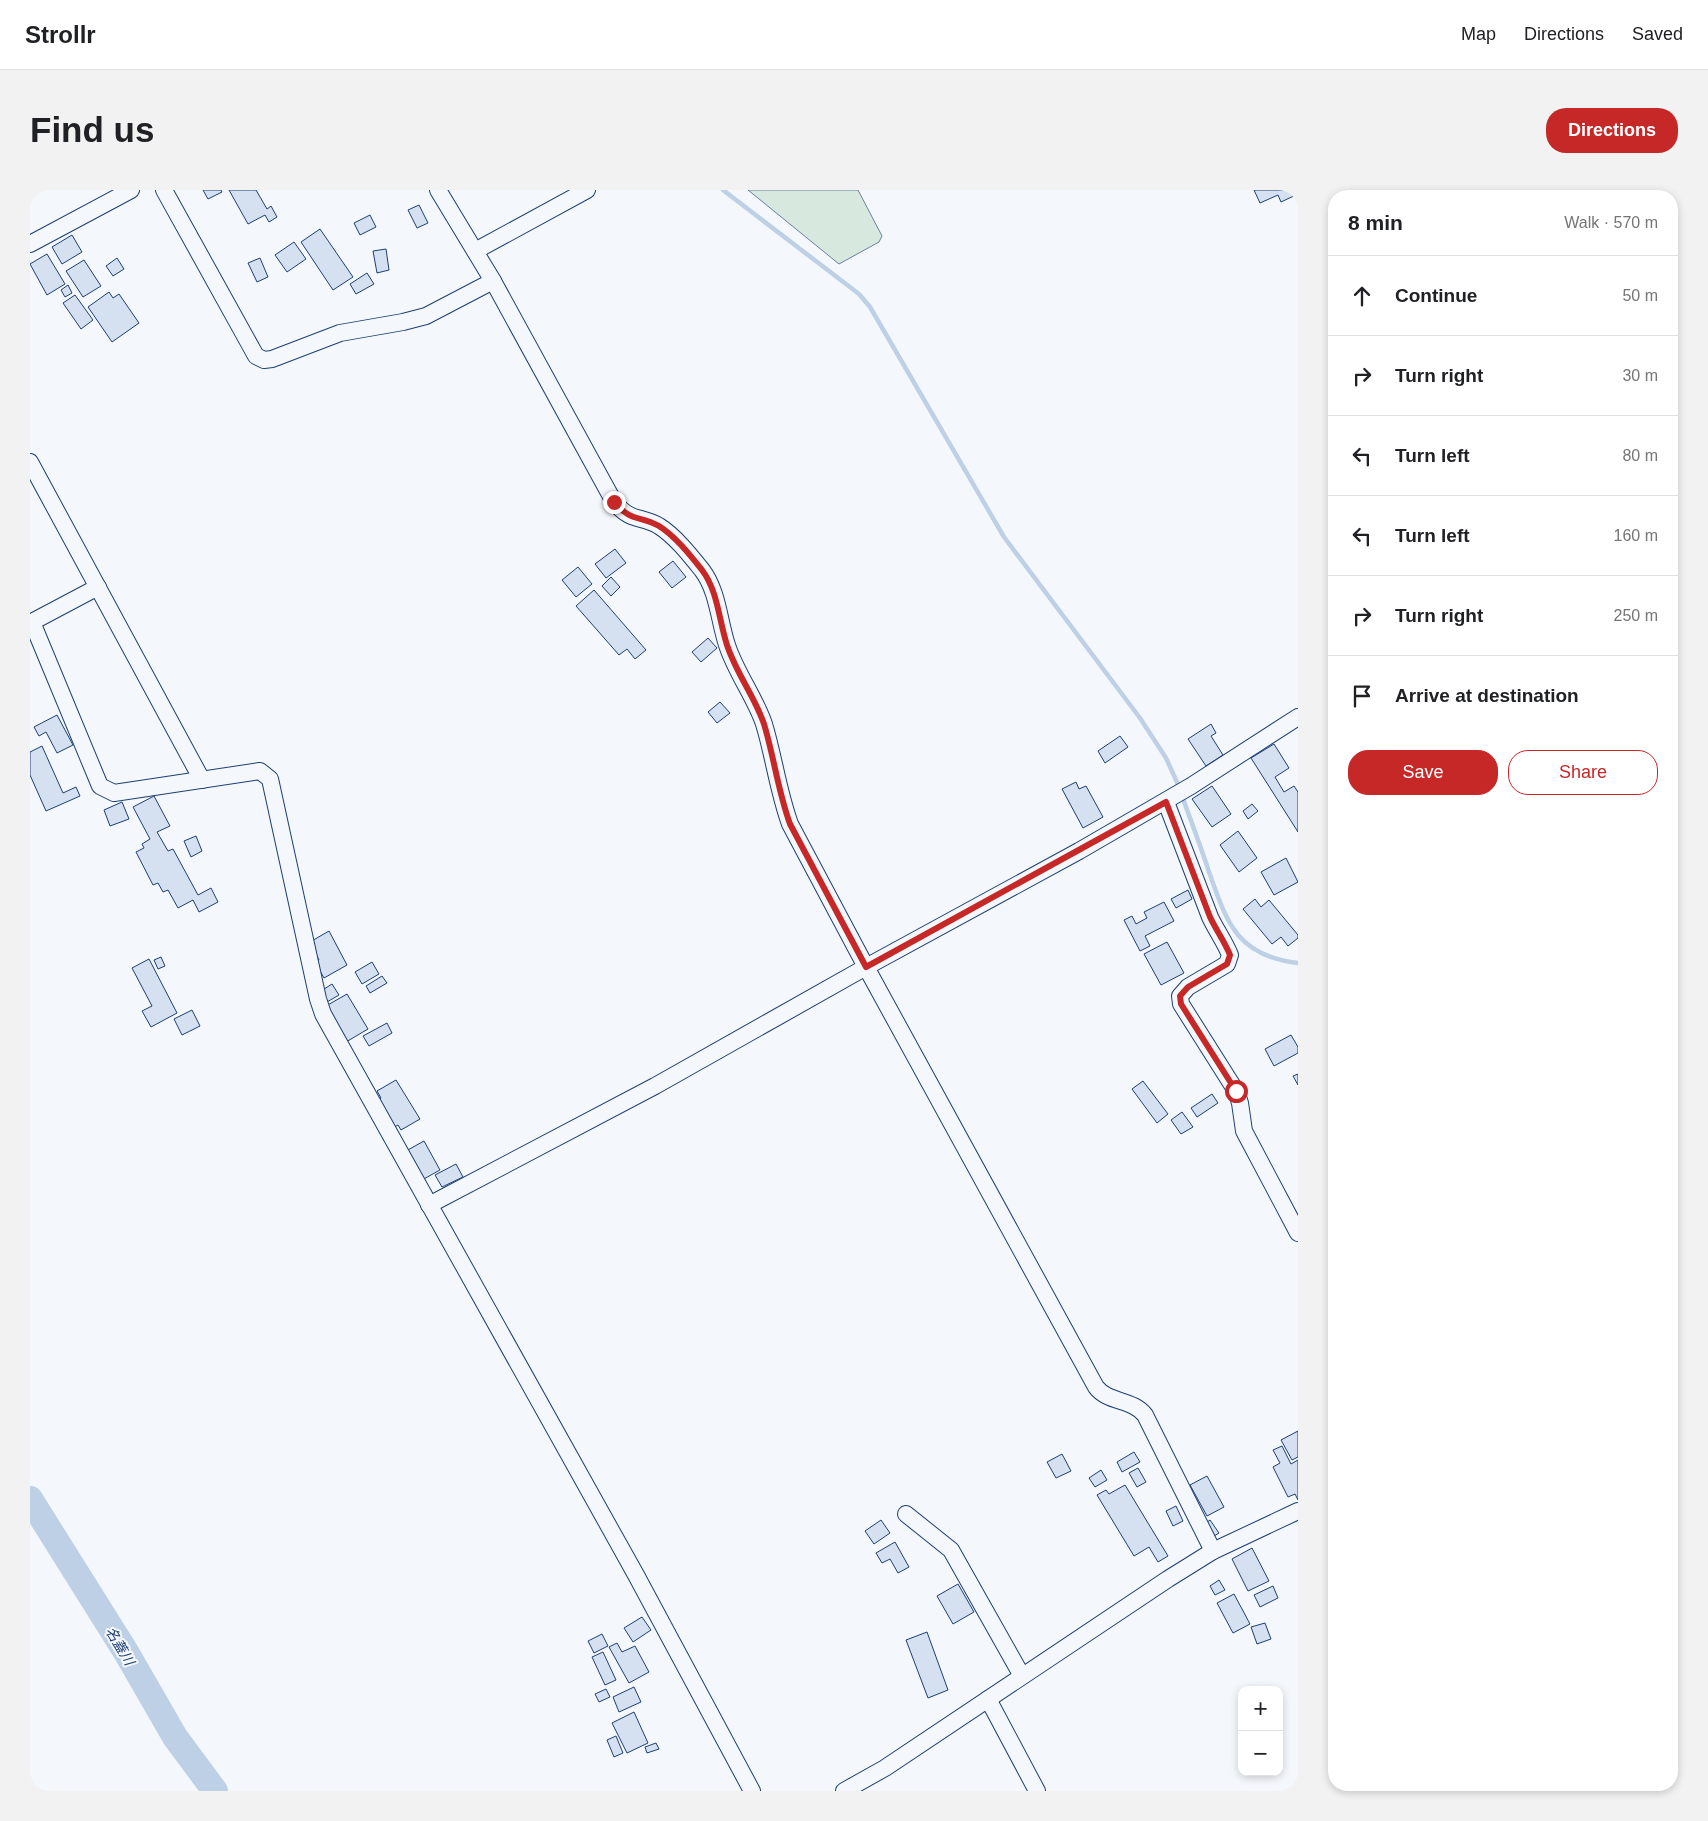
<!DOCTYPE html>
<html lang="en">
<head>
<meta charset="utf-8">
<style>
	body { margin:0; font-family:Helvetica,"Noto Sans JP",sans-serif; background:#f2f2f2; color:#202124 }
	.controls { position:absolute; right:15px; bottom:15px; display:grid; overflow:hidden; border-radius:10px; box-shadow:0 2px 8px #0003 }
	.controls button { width:45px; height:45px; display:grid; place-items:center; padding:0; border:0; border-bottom:1px solid #e0e0e0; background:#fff; color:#202124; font:25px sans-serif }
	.stop { position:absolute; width:15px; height:15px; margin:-11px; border:4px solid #c62828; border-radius:50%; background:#fff }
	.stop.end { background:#c62828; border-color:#fff; box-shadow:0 1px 5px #0008 }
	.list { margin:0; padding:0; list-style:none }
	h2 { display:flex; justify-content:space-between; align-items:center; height:65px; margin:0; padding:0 20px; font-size:21px }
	h2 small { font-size:16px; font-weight:400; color:#757577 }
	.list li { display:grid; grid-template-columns:32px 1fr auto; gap:15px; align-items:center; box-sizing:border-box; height:80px; padding:0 20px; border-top:1px solid #e0e0e0 }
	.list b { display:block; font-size:19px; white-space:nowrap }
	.list em { font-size:16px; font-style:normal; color:#757577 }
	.actions { display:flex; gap:10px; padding:15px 20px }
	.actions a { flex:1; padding:11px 0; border:1px solid #c62828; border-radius:20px; text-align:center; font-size:18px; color:#c62828 }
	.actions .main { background:#c62828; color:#fff }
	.icon { flex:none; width:28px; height:28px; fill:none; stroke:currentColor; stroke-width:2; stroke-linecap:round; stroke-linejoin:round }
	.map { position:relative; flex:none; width:1268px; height:1601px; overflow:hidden; border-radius:20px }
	header { display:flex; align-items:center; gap:30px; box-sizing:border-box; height:70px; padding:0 25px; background:#fff; border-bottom:1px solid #e0e0e0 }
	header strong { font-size:24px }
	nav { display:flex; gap:28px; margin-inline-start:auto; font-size:18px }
	.intro { display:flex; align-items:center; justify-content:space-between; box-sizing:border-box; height:120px; padding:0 30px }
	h1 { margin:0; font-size:35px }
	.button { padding:12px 22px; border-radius:20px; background:#c62828; color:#fff; font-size:18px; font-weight:700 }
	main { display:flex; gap:30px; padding:0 30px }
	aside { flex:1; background:#fff; border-radius:20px; box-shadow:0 2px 8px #0003 }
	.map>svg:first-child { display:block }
</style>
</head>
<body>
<header>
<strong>Strollr</strong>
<nav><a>Map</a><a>Directions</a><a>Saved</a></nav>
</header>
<div class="intro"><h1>Find us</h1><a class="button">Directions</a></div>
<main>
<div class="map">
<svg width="1268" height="1601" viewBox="0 0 1268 1601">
	<rect width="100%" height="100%" fill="#f4f7fb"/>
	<polygon fill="#d7e8df" stroke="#687fa3" points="718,0 828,0 852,46 849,52 809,74"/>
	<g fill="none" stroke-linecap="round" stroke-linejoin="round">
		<g stroke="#bed0e5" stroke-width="4.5">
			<polyline points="693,0 829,104 840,117 974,347 1110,528 1136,568 1150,599"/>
			<path d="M1152,606C1161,631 1171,657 1179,682C1197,733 1207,766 1268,773"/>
		</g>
		<polyline stroke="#bed0e5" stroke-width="26" points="0,1309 96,1462 145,1547 185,1601"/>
	</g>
	<g fill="#d5e0f0" stroke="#1d3f73">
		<polygon points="173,0 191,0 192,2 178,9"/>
		<polygon points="199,0 226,0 237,19 241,16 247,27 239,32 235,25 218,34"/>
		<polygon points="1224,0 1268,0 1268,4 1251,12 1248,5 1230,13"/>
		<polygon points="389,15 398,33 387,38 378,20"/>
		<polygon points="340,25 346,37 330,45 324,33"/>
		<polygon points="290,39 323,87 303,100 271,52"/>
		<polygon points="42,45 52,62 32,74 22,57"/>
		<polygon points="264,52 276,69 257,82 245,65"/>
		<polygon points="356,59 359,80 347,83 343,61"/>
		<polygon points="17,64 35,94 17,105 0,74"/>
		<polygon points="87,68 94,79 83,86 76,76"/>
		<polygon points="230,68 238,87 227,92 218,73"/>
		<polygon points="54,70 71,96 53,107 36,81"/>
		<polygon points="337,83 344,94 326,104 320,94"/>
		<polygon points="38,95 42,103 35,107 31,100"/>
		<polygon points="79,102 83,108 89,104 109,133 82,152 58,117"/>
		<polygon points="45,105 63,130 51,139 33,113"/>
		<polygon points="585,359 596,373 576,388 565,374"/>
		<polygon points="643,371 656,387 642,398 629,382"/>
		<polygon points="548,377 562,394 546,407 532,390"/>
		<polygon points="581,387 590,397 581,406 572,396"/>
		<polygon points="564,400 616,460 605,469 597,459 589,465 546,416"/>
		<polygon points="678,448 687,458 671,472 662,462"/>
		<polygon points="690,512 700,523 687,533 678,522"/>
		<polygon points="27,525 43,555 27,563 16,542 9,546 4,537"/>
		<polygon points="1181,534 1186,543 1181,546 1193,565 1176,576 1158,549"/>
		<polygon points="1090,546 1098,557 1075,573 1068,561"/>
		<polygon points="1244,554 1259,578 1245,587 1254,602 1264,596 1268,602 1268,642 1221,568"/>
		<polygon points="12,556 33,603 46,597 50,606 16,621 0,585 0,562"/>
		<polygon points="1046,592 1049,599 1056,596 1073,627 1053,638 1032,599"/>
		<polygon points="1182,596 1201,624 1182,637 1162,609"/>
		<polygon points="124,606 140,636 127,642 138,661 143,659 168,705 181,698 188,712 169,722 163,710 148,718 138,700 133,702 128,693 123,695 106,662 114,658 112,654 120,649 103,617"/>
		<polygon points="92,612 99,629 80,636 74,620"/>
		<polygon points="1222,614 1228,621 1218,629 1213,621"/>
		<polygon points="1208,641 1227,668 1209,682 1190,655"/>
		<polygon points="166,646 172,661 161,667 154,651"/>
		<polygon points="1256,668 1268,692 1244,705 1231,682"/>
		<polygon points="1158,700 1162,709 1146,718 1141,709"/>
		<polygon points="1225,709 1231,717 1239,710 1268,745 1268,748 1258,756 1251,747 1242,754 1213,719"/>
		<polygon points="1134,712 1144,731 1115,746 1120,756 1110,761 1094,730 1102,726 1106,734 1117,728 1114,722"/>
		<polygon points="299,741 317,775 294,788 285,772 289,770 280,752"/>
		<polygon points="1137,752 1154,783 1131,795 1114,764"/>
		<polygon points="131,767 135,776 128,779 124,770"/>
		<polygon points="119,769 147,823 121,837 112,821 122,816 102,778"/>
		<polygon points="342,772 349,784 332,794 325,782"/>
		<polygon points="352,786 357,793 340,803 336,796"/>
		<polygon points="302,794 309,805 297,812 291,801"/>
		<polygon points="317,804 338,839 316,852 296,816"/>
		<polygon points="162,820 170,836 152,845 144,829"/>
		<polygon points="357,833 362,843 339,856 333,846"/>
		<polygon points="1261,845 1268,857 1268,863 1244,876 1235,859"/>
		<polygon points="1268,884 1268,895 1263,886"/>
		<polygon points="366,890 390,929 371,940 368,935 361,939 345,912 351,908 347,901"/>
		<polygon points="1113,891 1138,924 1127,933 1102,899"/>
		<polygon points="1182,904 1188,913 1167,927 1161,918"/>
		<polygon points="1152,922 1163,937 1151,944 1141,930"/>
		<polygon points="394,951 410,980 392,990 376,961"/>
		<polygon points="426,974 433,987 412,997 405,985"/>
		<polygon points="1268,1241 1268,1267 1262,1270 1251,1250"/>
		<polygon points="1252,1256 1261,1274 1268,1270 1268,1310 1265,1304 1258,1307 1243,1277 1250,1273 1243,1260"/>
		<polygon points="1104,1262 1110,1272 1092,1282 1087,1272"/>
		<polygon points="1032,1264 1041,1281 1026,1288 1017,1272"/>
		<polygon points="1108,1278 1116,1292 1107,1297 1099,1283"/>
		<polygon points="1071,1280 1077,1290 1065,1297 1059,1288"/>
		<polygon points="1177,1286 1194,1317 1177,1326 1160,1295"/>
		<polygon points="1095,1295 1138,1366 1128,1372 1119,1357 1104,1366 1067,1305 1076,1300 1079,1304"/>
		<polygon points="1146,1316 1153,1331 1143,1336 1136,1321"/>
		<polygon points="851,1330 860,1343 844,1354 835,1341"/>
		<polygon points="1180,1330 1189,1343 1184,1346 1176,1333"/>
		<polygon points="865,1352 879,1377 868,1383 860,1369 852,1373 846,1363"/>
		<polygon points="1222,1358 1239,1391 1218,1401 1202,1369"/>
		<polygon points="1189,1390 1195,1400 1185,1405 1180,1396"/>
		<polygon points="928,1394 944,1422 923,1434 907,1406"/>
		<polygon points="1243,1396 1248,1408 1230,1417 1224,1405"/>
		<polygon points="1204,1404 1220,1434 1203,1443 1187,1413"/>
		<polygon points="612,1427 621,1440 603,1452 594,1438"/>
		<polygon points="1235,1433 1241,1449 1227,1454 1221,1437"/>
		<polygon points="897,1442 918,1500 898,1508 876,1450"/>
		<polygon points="572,1444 578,1456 564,1463 558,1451"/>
		<polygon points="587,1453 592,1462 605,1456 619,1482 599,1493 579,1457"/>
		<polygon points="573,1462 586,1490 575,1495 562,1467"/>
		<polygon points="604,1497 611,1512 589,1522 583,1507"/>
		<polygon points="576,1499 580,1507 569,1512 565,1504"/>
		<polygon points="604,1522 618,1553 597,1563 582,1533"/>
		<polygon points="586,1546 593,1563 584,1567 577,1550"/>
		<polygon points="626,1553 629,1559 617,1563 615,1557"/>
	</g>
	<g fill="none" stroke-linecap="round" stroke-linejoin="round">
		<defs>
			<g id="minor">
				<polyline points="134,0 226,166 234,170 242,169 310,143 373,132 396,126 463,91"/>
				<path d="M408,0L463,91L584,312C602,333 610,325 629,336C645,346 660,365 672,380C688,401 689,431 697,455C706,483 725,507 734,534C744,567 748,601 760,634L836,777L1066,1197C1078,1213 1103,1209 1115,1225L1183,1361"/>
				<polyline points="0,54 101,0"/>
				<polyline points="445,61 557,0"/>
				<polyline points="0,272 172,590"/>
				<polyline points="68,397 2,432 70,596 84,603 230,581 240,589 288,809 293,824 606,1385 722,1601"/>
				<path d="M1136,612L1180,727C1186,740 1195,752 1200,765L1197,774L1158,797L1150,806L1151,814L1206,901L1210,913L1214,941L1268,1043"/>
				<polyline points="399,1015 625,896 836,777 1049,661 1161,596 1268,527"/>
				<polyline points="876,1324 921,1360 992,1486"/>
				<polyline points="958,1509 1007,1601"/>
				<polyline points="814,1601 855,1578 1138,1389 1183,1361 1268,1321"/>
			</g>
		</defs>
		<use href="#minor" stroke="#1d3f73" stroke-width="18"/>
		<use href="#minor" stroke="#f4f7fb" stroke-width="16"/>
	</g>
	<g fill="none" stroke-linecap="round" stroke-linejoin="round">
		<path stroke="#c62828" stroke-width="6" d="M584,312C602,333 610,325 629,336C645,346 660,365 672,380C688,401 689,431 697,455C706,483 725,507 734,534C744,567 748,601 760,634L836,777L1136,612L1180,727C1186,740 1195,752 1200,765L1197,774L1158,797L1150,806L1151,814L1206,901"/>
	</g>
	<g text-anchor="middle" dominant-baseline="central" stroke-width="4" stroke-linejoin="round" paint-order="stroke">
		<g font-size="14" font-style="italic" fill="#1d3f73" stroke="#f4f7fb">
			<text transform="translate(90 1456) rotate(59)">名蓋川</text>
		</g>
	</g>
</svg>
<div class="controls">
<button>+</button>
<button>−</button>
</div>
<div class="stop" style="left:1206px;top:901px"></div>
<div class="stop end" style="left:584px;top:312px"></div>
</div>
<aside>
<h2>8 min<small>Walk · 570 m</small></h2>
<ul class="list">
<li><svg class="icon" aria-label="ahead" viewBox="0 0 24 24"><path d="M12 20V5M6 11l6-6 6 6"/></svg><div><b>Continue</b></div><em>50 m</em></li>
<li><svg class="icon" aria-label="right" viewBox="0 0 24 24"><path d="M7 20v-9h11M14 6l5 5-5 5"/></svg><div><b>Turn right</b></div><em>30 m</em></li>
<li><svg class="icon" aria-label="left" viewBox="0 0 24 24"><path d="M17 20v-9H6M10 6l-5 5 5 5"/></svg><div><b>Turn left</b></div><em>80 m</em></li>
<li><svg class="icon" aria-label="left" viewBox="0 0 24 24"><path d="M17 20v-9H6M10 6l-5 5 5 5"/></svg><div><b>Turn left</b></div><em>160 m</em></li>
<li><svg class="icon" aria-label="right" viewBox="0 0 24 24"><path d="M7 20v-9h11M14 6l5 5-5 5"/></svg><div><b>Turn right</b></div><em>250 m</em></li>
<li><svg class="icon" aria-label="arrive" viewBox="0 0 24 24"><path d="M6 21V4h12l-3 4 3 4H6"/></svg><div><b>Arrive at destination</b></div></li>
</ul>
<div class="actions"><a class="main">Save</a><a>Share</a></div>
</aside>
</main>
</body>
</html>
